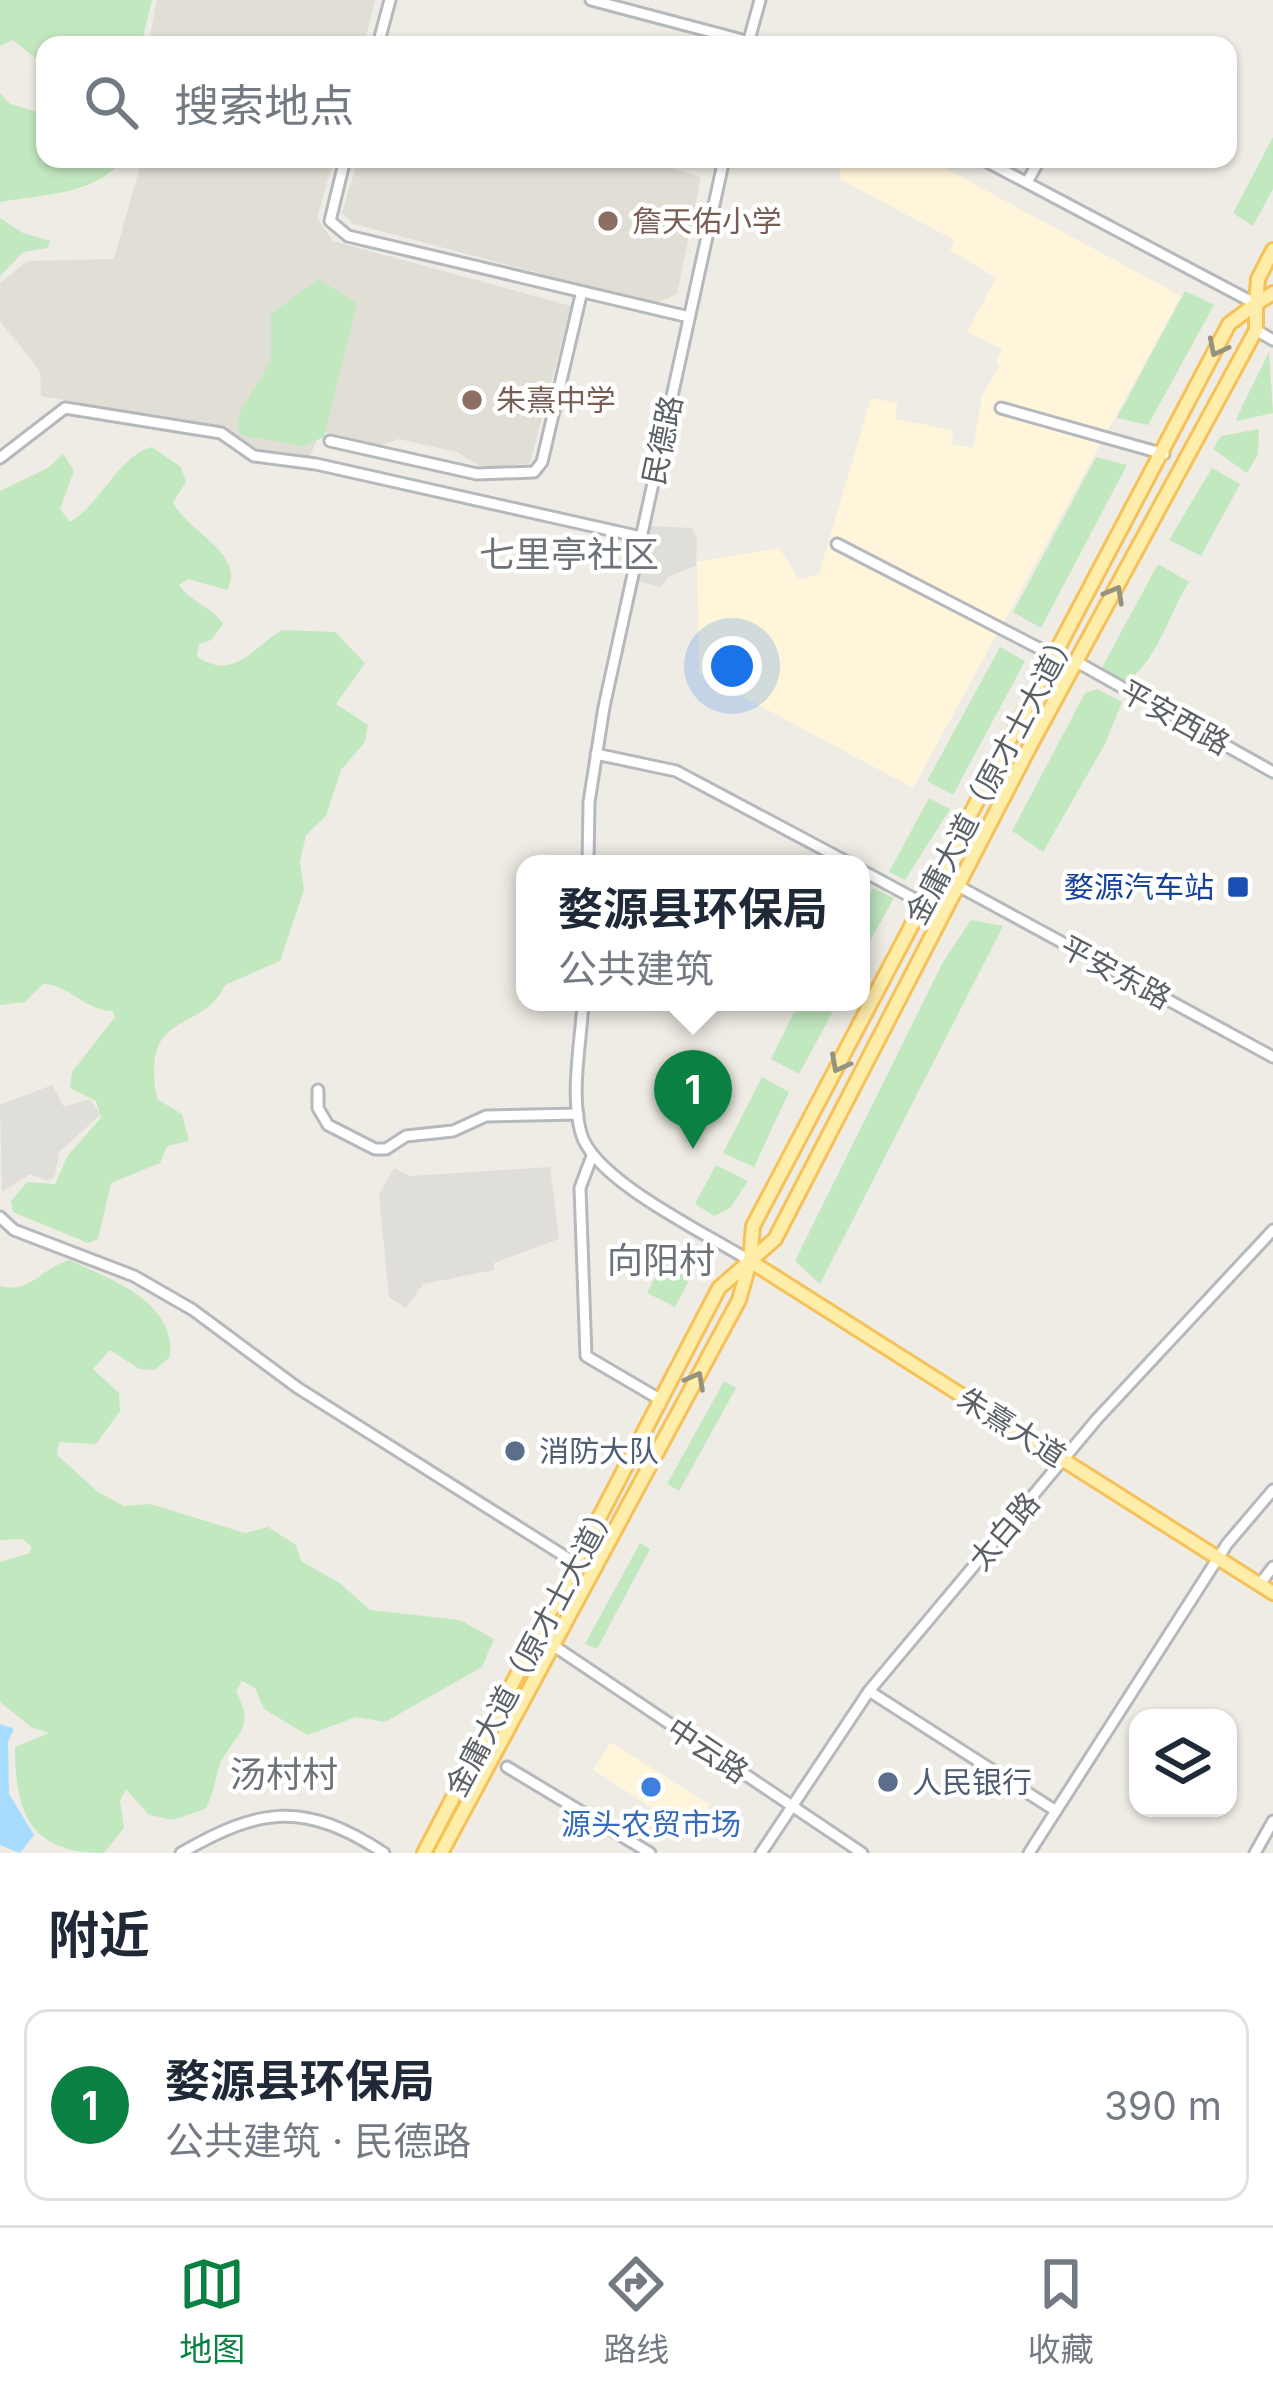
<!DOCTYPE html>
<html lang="zh">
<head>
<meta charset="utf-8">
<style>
	body { margin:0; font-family:Inter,"Noto Sans SC",sans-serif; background:#f2f2f3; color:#1f2937 }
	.controls { position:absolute; right:36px; bottom:36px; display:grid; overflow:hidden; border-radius:24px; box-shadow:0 3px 9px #0004 }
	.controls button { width:108px; height:108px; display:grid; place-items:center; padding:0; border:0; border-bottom:3px solid #e0e1e3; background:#fff; color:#1f2937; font:60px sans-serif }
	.you { position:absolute; left:732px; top:666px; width:42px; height:42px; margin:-30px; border:9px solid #fff; border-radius:50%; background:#1a73e8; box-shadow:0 0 0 18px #1a73e833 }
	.badge { display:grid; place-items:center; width:78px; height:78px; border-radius:50%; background:#0b8043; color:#fff; font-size:39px; font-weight:700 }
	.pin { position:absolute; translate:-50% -99px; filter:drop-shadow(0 3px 6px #0008) }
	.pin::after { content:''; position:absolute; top:63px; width:42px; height:36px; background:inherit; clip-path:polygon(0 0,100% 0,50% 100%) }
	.popup { position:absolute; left:516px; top:855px; width:354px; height:156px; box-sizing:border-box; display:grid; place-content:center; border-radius:24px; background:#fff; filter:drop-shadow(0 3px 9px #0005); font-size:39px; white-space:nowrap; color:#747a83 }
	.popup b { font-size:45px; color:#1f2937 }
	.popup::after { content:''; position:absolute; left:50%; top:100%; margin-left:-24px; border:24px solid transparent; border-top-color:#fff }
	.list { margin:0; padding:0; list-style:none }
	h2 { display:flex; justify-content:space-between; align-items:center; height:156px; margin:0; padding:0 48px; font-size:51px }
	h2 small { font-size:39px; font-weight:400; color:#747a83 }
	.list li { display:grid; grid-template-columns:78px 1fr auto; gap:36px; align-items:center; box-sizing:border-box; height:192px; margin:0 24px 24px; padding:0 24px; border:3px solid #e0e1e3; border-radius:24px }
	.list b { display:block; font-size:45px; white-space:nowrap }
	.list p { margin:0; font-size:39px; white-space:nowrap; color:#747a83 }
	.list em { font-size:39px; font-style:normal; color:#747a83 }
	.icon { flex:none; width:66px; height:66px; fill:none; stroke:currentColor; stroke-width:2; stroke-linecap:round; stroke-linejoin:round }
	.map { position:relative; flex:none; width:1273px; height:1853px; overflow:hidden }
	.search { position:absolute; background:#fff; box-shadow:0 3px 9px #0004; left:36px; right:36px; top:36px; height:132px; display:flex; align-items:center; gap:30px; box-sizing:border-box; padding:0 42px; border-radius:24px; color:#747a83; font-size:45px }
	.sheet { height:372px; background:#fff }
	nav { display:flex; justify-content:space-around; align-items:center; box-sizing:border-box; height:168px; border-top:3px solid #e0e1e3; background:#fff; font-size:33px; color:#747a83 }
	nav a { display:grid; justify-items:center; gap:6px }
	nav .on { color:#0b8043 }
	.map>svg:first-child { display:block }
</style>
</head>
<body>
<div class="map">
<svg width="1273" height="1853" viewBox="0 0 1273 1853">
	<rect width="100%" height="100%" fill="#efece5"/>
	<g fill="#fff5da">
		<polygon points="840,159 928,159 1181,296 913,788 699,673 697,562 779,548 799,579 819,574 871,398 897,403 896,419 953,430 952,444 973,448 982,396 1000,365 996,361 1002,349 967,332 996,278 950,250 954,240 840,179"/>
		<polygon points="611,1742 710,1805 692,1833 593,1770"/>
	</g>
	<g fill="#e0ded9">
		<polygon points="651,526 692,528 697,538 696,566 669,576 661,587 637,581"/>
		<polygon points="52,1085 64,1107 90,1099 100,1115 59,1152 55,1176 48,1181 30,1174 2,1192 0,1105"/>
		<polygon points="550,1167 559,1239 494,1263 494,1270 423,1284 406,1308 389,1297 379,1194 394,1168 410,1176"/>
	</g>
	<g fill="#e1ded5">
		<polygon points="157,0 375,0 364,45 148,45"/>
		<polygon points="142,159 334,159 317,218 333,241 571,306 530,463 484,469 457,452 398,439 380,446 320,431 310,457 259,450 226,429 41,396 40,371 0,321 0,283 27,261 114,259"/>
		<polygon points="358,159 642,159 701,177 677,294 655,304 354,224 342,213"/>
	</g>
	<g fill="#c2e8c0">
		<polygon points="0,0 152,0 141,45 45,45 45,66 13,40 0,46"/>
		<path d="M0,93L10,104L45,114V159L119,163C94,195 37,195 0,202Z"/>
		<polygon points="1273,137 1273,189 1253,226 1233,213"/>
		<polygon points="0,218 23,233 51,241 47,248 23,252 0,276"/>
		<polygon points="318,279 357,303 324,437 304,446 244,436 238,432 239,413 271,361 271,314"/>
		<polygon points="1185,291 1214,305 1148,425 1117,418"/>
		<polygon points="1269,352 1273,413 1237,421 1236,419"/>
		<polygon points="1259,429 1258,454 1247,473 1213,449 1221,436"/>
		<path d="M152,447L181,467L186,482L173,502C185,530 248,555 227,590L188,579L179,585C192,603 211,606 223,624L211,640L199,644L197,656C233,683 254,646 282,630L335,632L365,663L336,704L368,725L365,742L341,770L326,816L306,835L300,862L304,890L280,961L225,985C202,1036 140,1006 157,1099L182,1114L189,1141L167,1146L160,1163L111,1183L98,1239L88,1243L13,1212L11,1201L27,1182L55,1184L68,1155L101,1118L96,1101L70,1088L72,1072L115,1017L113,1011C84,1011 70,984 43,984L25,1002L0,1005V491L48,468L63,454L74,471L60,509L70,522C101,504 119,455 152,447Z"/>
		<polygon points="1096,457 1127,465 1041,628 1013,612"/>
		<polygon points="1212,468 1240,484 1201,556 1169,540"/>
		<path d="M1158,564L1189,582C1168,615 1156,666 1122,684L1100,671Z"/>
		<polygon points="1000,647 1025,661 953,795 927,781"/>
		<polygon points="1097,689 1122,702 1105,744 1043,852 1012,831 1085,693"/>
		<polygon points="929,798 950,809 905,880 889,872"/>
		<polygon points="873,888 894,898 861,957 861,911"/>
		<polygon points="971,920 1003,926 820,1284 795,1261 943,962"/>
		<polygon points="799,1002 838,1002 799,1074 771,1059"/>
		<polygon points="762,1077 789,1092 754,1167 723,1153"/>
		<polygon points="716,1165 748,1181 730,1208 714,1216 695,1204"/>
		<polygon points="670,1249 700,1260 675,1307 647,1293"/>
		<path d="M70,1260C111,1280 176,1301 170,1357L154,1370L139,1369L110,1350L93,1369L119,1393L120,1411L96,1444L59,1442L57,1455L98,1492L124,1506L150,1504L245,1533L268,1527L296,1545L301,1561L341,1584L370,1610L460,1620L494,1639L482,1667L385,1722L356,1717L307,1735L264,1709L255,1688L242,1681L236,1691C256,1730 236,1732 221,1762C214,1778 215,1793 205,1809L173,1820L149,1815L126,1789L120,1801L124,1828L104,1853C30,1853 15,1813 15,1747L49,1733L31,1727L0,1702V1562L30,1553L31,1546L22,1539L0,1540V1286C32,1294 40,1268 70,1260Z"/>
		<polygon points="724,1381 736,1388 679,1491 667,1484"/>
		<polygon points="640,1543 650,1549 597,1649 585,1644"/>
	</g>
	<polygon fill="#a5dcff" points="0,1724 14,1729 8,1742 9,1794 34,1835 20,1853 0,1845"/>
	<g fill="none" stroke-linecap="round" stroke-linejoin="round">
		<defs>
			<g id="minor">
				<polyline points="591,0 761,45"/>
				<polyline points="749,40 760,0"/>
				<polyline points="378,45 390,0"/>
				<polyline points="345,159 330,221 348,236 689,317"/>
				<polyline points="982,159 1256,304"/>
				<polyline points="1027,182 1040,159"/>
				<polyline points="1256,330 1273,340"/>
				<polyline points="1001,408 1164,454"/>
				<polyline points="330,441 477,474 534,472 542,462 581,295"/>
				<polyline points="0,458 65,408 221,433 254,456 316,464 641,537"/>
				<polyline points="837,544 1054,656"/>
				<polyline points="1077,662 1273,772"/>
				<polyline points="596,754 676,771 851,864"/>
				<polyline points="588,864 589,802 604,707 724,159"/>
				<polyline points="861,870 924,904"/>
				<polyline points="960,887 1273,1057"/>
				<path d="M583,1002C581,1042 570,1094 581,1133C594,1181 708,1234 750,1261"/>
				<polyline points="318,1090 318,1108 328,1125 375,1149 386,1149 406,1136 453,1131 486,1116 578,1114"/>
				<polyline points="592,1156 580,1188 586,1356 661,1400"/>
				<polyline points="0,1217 14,1230 134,1276 193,1310 298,1388 577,1564"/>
				<polyline points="1259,1585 1273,1567"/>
				<polyline points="554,1646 862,1853"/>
				<polyline points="869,1691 1056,1811"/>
				<polyline points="507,1767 650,1853"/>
				<path d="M181,1853C261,1807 304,1801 384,1853"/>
				<polyline points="761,1853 869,1691 1097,1419 1273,1230"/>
				<polyline points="1029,1853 1227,1544 1273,1490"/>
				<polyline points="1255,1853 1273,1821"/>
			</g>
			<g id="major">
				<polyline points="750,1261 1273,1593"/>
				<polyline points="424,1853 719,1288 750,1261 753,1226 1229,324 1256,304 1258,279 1273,250"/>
				<polyline points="441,1853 739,1300 750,1261 775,1239 1029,748 1256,330 1256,304 1273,293"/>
			</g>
		</defs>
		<use href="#minor" stroke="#b5b8bc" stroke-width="15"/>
		<use href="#major" stroke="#f6c257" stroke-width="18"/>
		<use href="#minor" stroke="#fff" stroke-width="9"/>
		<use href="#major" stroke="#ffedaa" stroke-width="12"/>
	</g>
	<defs><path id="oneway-chevron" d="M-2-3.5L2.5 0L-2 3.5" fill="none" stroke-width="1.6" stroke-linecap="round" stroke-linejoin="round" transform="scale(3)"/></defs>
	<g stroke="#95927e">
		<use href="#oneway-chevron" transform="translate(1217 348) rotate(117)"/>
		<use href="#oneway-chevron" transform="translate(1115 594) rotate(-61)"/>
		<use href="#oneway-chevron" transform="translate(839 1064) rotate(118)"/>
		<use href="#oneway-chevron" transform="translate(696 1380) rotate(-62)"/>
	</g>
	<g fill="#8d6e63" stroke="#fff" stroke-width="4.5">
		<circle cx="608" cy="221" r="12"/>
		<circle cx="472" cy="400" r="12"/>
	</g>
	<rect fill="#1a4fb4" stroke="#fff" stroke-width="4.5" x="1226" y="875" width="24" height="24" rx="6"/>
	<g fill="#5c6f8a" stroke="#fff" stroke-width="4.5">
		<circle cx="515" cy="1451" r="12"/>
		<circle cx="888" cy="1782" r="12"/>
	</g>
	<circle fill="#3f7fe0" stroke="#fff" stroke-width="4.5" cx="651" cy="1787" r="12"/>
	<g text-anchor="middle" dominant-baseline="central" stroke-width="9" stroke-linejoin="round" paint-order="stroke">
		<g font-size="30" fill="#785e54" stroke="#fff" text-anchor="start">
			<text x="632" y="221">詹天佑小学</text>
			<text x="496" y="400">朱熹中学</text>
		</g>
		<g font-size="30" fill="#5c6166" stroke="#fff">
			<text transform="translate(662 440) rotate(-78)">民德路</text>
			<text transform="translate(1175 717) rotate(29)">平安西路</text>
			<text transform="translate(991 776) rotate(-62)">金庸大道（原才士大道）</text>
			<text transform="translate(1116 972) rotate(28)">平安东路</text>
			<text transform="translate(1012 1427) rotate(32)">朱熹大道</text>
			<text transform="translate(1004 1531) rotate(-50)">太白路</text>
			<text transform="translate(531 1648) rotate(-62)">金庸大道（原才士大道）</text>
			<text transform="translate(708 1750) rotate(34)">中云路</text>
		</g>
		<g font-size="30" fill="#164399" stroke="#fff" text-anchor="end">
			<text x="1214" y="887">婺源汽车站</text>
		</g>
		<g font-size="30" fill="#4e5e75" stroke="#fff" text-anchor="start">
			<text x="539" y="1451">消防大队</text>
			<text x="912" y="1782">人民银行</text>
		</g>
		<g font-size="30" fill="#366cbe" stroke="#fff">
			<text x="651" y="1824">源头农贸市场</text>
		</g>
		<g font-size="36" fill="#6d7378" stroke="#fff">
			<text x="569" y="554">七里亭社区</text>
			<text x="661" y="1260">向阳村</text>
			<text x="284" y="1774">汤村村</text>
		</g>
	</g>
</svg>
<div class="controls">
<button><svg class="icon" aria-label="layers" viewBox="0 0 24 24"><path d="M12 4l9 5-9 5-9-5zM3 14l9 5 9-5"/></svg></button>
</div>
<div class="you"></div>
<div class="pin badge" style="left:693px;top:1149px">1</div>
<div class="popup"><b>婺源县环保局</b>公共建筑</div>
<div class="search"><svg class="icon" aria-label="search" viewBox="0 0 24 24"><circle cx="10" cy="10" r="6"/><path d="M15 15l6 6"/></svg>搜索地点</div>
</div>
<section class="sheet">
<h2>附近<small></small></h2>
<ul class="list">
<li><span class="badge">1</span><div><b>婺源县环保局</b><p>公共建筑 · 民德路</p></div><em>390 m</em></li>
</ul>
</section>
<nav>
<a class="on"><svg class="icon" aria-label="map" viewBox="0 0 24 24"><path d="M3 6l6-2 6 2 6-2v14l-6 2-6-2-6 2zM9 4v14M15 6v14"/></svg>地图</a>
<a><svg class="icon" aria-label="directions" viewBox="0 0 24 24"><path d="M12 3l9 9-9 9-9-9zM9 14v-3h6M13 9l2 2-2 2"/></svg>路线</a>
<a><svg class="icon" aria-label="saved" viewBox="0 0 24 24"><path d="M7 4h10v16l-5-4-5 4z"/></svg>收藏</a>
</nav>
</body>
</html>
